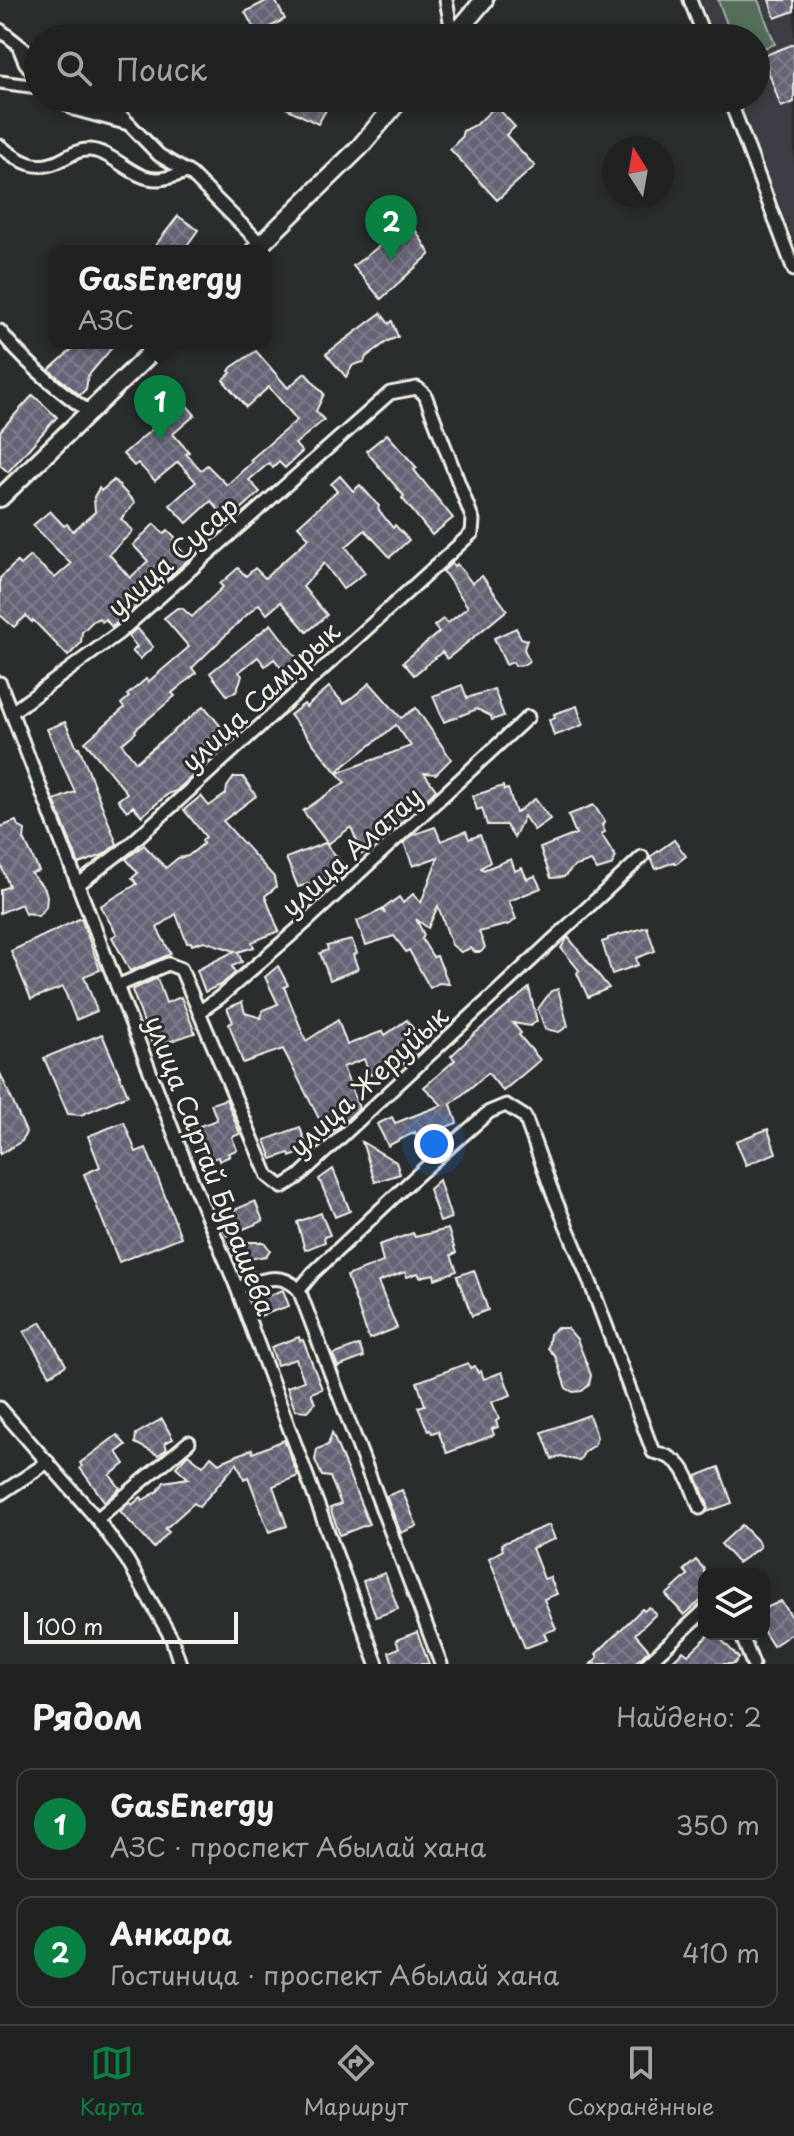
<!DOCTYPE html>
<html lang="ru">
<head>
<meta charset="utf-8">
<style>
	body { margin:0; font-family:"Playpen Sans",sans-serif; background:#282a2a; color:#f1f3f6 }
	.controls { position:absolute; right:24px; bottom:24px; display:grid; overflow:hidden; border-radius:16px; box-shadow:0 4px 12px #0003 }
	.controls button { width:72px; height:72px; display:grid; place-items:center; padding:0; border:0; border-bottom:2px solid #3d3f40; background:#202222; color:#f1f3f6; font:40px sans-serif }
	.compass { position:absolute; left:602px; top:136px; width:72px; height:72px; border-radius:50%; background:#202222; box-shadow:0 4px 12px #0003; rotate:349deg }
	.scale { position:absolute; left:24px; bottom:20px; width:214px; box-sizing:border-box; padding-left:8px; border:4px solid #f4f1e8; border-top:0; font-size:22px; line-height:28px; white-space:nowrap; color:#f4f1e8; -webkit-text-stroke:6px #2a2d2e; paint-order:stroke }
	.you { position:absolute; left:434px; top:1144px; width:28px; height:28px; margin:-20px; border:6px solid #fff; border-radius:50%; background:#1a73e8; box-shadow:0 0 0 12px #1a73e833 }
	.badge { display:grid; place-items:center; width:52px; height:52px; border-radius:50%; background:#0b8043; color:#fff; font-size:26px; font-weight:700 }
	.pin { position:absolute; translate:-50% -66px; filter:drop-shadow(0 2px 4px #0008) }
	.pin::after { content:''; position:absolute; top:42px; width:28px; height:24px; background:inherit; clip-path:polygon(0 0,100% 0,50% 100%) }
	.popup { position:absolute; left:48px; top:245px; width:224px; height:104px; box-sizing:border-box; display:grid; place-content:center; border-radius:16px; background:#202222; filter:drop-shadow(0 2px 6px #0005); font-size:26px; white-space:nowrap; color:#a2a4a5 }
	.popup b { font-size:30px; color:#f1f3f6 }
	.popup::after { content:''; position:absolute; left:50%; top:100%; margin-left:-16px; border:16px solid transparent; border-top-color:#202222 }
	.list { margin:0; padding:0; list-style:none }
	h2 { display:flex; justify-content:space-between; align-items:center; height:104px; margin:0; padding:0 32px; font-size:34px }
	h2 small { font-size:26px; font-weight:400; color:#a2a4a5 }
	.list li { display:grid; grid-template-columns:52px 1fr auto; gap:24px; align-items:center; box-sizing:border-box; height:112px; margin:0 16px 16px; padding:0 16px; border:2px solid #3d3f40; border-radius:16px }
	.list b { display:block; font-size:30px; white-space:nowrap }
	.list p { margin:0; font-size:26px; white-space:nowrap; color:#a2a4a5 }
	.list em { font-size:26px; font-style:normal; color:#a2a4a5 }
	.icon { flex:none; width:44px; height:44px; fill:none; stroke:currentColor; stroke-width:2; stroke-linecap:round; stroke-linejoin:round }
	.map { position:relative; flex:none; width:794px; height:1664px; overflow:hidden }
	.search { position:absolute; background:#202222; box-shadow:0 4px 12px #0003; left:24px; right:24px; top:24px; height:88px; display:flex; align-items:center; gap:20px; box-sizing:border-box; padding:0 28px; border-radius:44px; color:#a2a4a5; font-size:30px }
	.sheet { height:360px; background:#202222 }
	nav { display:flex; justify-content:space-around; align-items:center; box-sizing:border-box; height:112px; border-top:2px solid #3d3f40; background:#202222; font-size:22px; color:#a2a4a5 }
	nav a { display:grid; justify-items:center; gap:4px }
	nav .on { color:#0b8043 }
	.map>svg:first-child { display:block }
</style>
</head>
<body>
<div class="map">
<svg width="794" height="1664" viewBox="0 0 794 1664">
	<defs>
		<pattern id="building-cross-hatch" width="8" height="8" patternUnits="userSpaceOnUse" patternTransform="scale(2)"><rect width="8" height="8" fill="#666476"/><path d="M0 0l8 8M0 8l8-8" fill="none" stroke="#7c7b8a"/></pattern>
	</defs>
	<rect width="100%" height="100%" fill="#2a2d2e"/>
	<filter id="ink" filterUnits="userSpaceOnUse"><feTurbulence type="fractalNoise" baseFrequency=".0125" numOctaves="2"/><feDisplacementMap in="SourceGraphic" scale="16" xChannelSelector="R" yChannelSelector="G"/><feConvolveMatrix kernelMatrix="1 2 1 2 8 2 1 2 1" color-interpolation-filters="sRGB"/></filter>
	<g filter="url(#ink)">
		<polygon fill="#3c3e44" points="700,0 794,0 794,242 738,98 756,98 756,38 715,38"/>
		<polygon fill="#556e5c" stroke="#a4b0a2" stroke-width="2" points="718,0 758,0 775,44 756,51 756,38 732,38"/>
		<g fill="url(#building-cross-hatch)" stroke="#f4f1e8" stroke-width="2">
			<polygon points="268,0 275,0 285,19 257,34 245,12"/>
			<polygon points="769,0 794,0 794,11 775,18"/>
			<polygon points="794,44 794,102 781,107 763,56"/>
			<polygon points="266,98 302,98 326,110 318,124"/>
			<polygon points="496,106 515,127 506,135 535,166 497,200 450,149 461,138 463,131 477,124"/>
			<polygon points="178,216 198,230 183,251 151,251"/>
			<polygon points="403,223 412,234 416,231 430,254 381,299 353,266 390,238 389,235"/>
			<polygon points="381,313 389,324 392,321 398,337 388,341 366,357 364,362 353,365 346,377 326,354"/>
			<polygon points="79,343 116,343 88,376 86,389 80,395 49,370"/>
			<polygon points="256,351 288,388 305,373 324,394 316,411 324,420 295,444 302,452 285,468 279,462 273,468 269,463 249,480 260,492 239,511 235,506 224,516 211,501 187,523 170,505 196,482 178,462 155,481 138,463 134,466 123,454 184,402 195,415 173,434 189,452 186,454 201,470 207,465 227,485 252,462 250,460 297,420 269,387 246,407 223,380 231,373 229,371 232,367"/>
			<polygon points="33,395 57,417 8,472 0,465 0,431"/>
			<polygon points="387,434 417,468 414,470 453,518 432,535 402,498 404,496 366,451"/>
			<polygon points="340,476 353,491 360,485 379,506 378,509 393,528 395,525 409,540 390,557 365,530 346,547 365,573 343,589 324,563 303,587 327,615 307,632 281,602 267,614 259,604 240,621 192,668 196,673 172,693 175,696 135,730 136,732 122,744 136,762 204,706 222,728 219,731 222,735 210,745 207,743 190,757 200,769 176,791 168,794 142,816 133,806 127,811 118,800 127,793 85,742 124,708 121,704 129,697 127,695 146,679 148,682 189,647 164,618 177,608 182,608 192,617 223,587 220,584 238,568 246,576 255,568 265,578 309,538 298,526 337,491 331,484"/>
			<polygon points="114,480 135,503 121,519 133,531 109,554 130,578 148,561 133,545 154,524 164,534 168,530 176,538 173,540 177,546 189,559 152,592 144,584 128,598 136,607 112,627 105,619 102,622 99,618 93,621 82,632 81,643 68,656 33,620 32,622 26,616 14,627 0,615 0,578 17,562 20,565 30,556 55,578 71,564 33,525 50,511 64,526 67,524 73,531 95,512 94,497 99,488 101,491"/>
			<polygon points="452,563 454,566 457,564 472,583 482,576 507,610 447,659 442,652 414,675 403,662 439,632 434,626 443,619 448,623 468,607 443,571"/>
			<polygon points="271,624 307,672 294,684 274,659 265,666 258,657 239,672 242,676 236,692 227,695 210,673"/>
			<polygon points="137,628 153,647 140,659 132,651 137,647 128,636"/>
			<polygon points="516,628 521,638 527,640 524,649 529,661 523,665 515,666 513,662 506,665 494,638"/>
			<polygon points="370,683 401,718 416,708 451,759 436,774 424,773 436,790 425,801 400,810 405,819 382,841 372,845 370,851 362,854 351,827 328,844 303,811 345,782 337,773 411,746 396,725 336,772 290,715 304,704 306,707 329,687 344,704"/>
			<polygon points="462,685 467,698 494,689 504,716 492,720 491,716 477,709 444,722 433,696"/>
			<polygon points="577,706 583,725 554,736 549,720 555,718 554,714"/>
			<polygon points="65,722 77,748 79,747 117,844 103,855 79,864 54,800 75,792 47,729"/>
			<polygon points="234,777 243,777 256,796 223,821 274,877 276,887 265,896 279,931 252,942 254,947 238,952 242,962 232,966 235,973 222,984 205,992 197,970 235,951 204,941 192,945 191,942 187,943 176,914 157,928 171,954 130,971 112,937 117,934 100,906 137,884 132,878 138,873 126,859 144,845 166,868 178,858 188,856 203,844 202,840 206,837 184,810 201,796 209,806 226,794 227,787"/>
			<polygon points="503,786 504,790 508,789 516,813 535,799 550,819 534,830 524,816 514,838 506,825 487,825 482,808 477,810 473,796"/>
			<polygon points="594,805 605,822 602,825 605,832 601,834 616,857 611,866 597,870 591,861 573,867 564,877 551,878 540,848 576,834 568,815"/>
			<polygon points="16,821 18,826 25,830 24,839 39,871 31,873 45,889 47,896 46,907 38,916 29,913 25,914 21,904 0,913 0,890 9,886 0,863 0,827"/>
			<polygon points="435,827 441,841 466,831 469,839 480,835 490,862 481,868 483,870 511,859 515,871 522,868 527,879 535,876 541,888 509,901 516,919 510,924 479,932 485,947 481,952 475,952 471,948 461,952 452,945 438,906 428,928 416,919 424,935 422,939 433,957 437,956 449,984 439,983 430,988 409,950 406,952 394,936 366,945 357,921 382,910 385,914 383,909 399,897 403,903 413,894 421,903 438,857 413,866 404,843 412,835"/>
			<polygon points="674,840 686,856 676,864 674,862 656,869 650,857"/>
			<polygon points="325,843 349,871 331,888 327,879 298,887 286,858"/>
			<polygon points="81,918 100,970 84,976 97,1011 76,1020 63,987 31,999 11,951"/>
			<polygon points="647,927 655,951 636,958 638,965 612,974 602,942 608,940 608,938"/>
			<polygon points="568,937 609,988 588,997 577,973 579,970 561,948"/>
			<polygon points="352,940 357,953 353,955 358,969 330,980 320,953 328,950 327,946"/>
			<polygon points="278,966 288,985 284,987 306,1041 338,1020 347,1045 383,1031 385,1035 407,1020 426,1047 408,1062 370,1075 364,1059 343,1067 359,1108 338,1128 327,1134 283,1049 243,1063 229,1024 233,1022 227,1008 242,1002 245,1013 261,1018 263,1010 278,1004 265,977"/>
			<polygon points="157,978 166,1003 181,997 195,1033 153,1047 132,990"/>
			<polygon points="529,988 537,1021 530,1026 513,1023 521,1033 519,1035 540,1060 503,1091 488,1073 451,1104 457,1123 446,1127 447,1131 418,1141 415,1132 388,1146 377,1124 392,1117 395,1123 442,1105 424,1087 455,1060 451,1056 472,1036"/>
			<polygon points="558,989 568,1026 559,1032 545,1029 538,1009 551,991"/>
			<polygon points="102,1034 128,1095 81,1115 68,1114 44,1058"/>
			<polygon points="0,1073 26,1132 22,1141 0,1154"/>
			<polygon points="226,1099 240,1134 232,1137 237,1150 228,1153 230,1156 219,1161 218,1157 209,1160 206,1153 201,1151 194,1128 217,1120 211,1104"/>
			<polygon points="124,1122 136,1152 146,1148 181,1237 119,1262 84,1174 100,1167 88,1136"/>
			<polygon points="300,1127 308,1150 290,1157 289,1153 272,1159 265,1140"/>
			<polygon points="768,1129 776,1153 746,1165 736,1141"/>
			<polygon points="362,1142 396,1162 400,1174 375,1182"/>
			<polygon points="333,1169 350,1211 335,1217 319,1179"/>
			<polygon points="439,1180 451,1218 440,1222 429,1189"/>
			<polygon points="255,1201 263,1221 227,1236 218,1217"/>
			<polygon points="321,1213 330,1235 324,1237 325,1242 305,1250 297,1222"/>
			<polygon points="448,1229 456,1253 451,1255 457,1271 435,1279 434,1274 420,1277 418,1273 407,1277 405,1272 378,1282 397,1328 369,1339 347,1276 383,1262 379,1245 413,1233 415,1237"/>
			<polygon points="229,1242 264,1242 270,1250 266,1256 248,1259 254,1274 243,1277"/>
			<polygon points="474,1270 488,1310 472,1316 457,1276"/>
			<polygon points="283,1290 289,1306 260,1316 257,1314 253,1301"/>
			<polygon points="41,1322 66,1365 50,1375 24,1332"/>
			<polygon points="557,1328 567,1328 577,1339 591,1375 589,1385 582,1391 573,1392 566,1388 555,1356 548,1348 550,1334"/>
			<polygon points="299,1337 300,1341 303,1340 322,1389 311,1393 315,1403 308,1411 295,1410 287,1387 304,1381 296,1359 277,1365 271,1347"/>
			<polygon points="359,1345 364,1357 338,1367 333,1355"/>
			<polygon points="468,1363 470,1368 475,1366 478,1373 481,1371 484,1379 502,1372 511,1395 492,1402 499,1419 496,1421 498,1427 492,1429 494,1435 447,1453 438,1431 432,1433 430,1430 428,1431 418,1407 425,1405 417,1382"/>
			<polygon points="589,1415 597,1437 594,1445 585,1451 579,1461 561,1456 552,1459 542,1432"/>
			<polygon points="162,1419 173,1439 165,1443 167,1449 158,1455 135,1443 136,1434"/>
			<polygon points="332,1433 369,1524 340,1535 330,1508 341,1504 330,1477 322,1476 315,1460 317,1449 328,1445"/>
			<polygon points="117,1435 126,1445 117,1452 125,1464 110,1475 120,1488 105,1502 80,1468 82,1466 80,1463"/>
			<polygon points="284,1440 298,1476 273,1486 287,1526 269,1532 248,1477 244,1479 237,1463 199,1507 194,1503 165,1529 169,1532 154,1548 120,1511 130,1502 132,1505 141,1497 143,1500 158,1491 164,1482 188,1478 176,1467 188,1454 203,1466 211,1456 219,1463 252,1449 253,1453"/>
			<polygon points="719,1467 732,1503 707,1512 708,1505 696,1476"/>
			<polygon points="402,1490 417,1526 401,1533 386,1496"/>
			<polygon points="549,1525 555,1539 532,1548 544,1579 550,1577 557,1594 544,1599 556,1629 544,1633 547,1640 525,1648 489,1558 503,1550 501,1544"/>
			<polygon points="742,1525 758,1541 760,1547 738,1563 721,1544"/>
			<polygon points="696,1560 704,1569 704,1598 684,1615 666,1595 688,1575 684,1570"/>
			<polygon points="385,1573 398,1609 376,1617 363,1581"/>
			<polygon points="781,1601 794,1620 794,1632 773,1646 764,1632 764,1609"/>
			<polygon points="649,1607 656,1614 635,1634 649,1650 634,1664 591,1664 598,1657 596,1654 642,1609 644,1611"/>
			<polygon points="417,1632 429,1664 393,1664 389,1652 399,1648 396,1640"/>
			<polygon points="710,1634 716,1634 739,1658 734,1664 669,1664 683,1651 688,1655"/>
		</g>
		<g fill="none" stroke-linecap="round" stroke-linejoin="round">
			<defs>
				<g id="minor">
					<polyline points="446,0 453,37"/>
					<polyline points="690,0 705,38"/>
					<polyline points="0,30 38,60"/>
					<polyline points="18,45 25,62 38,79"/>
					<polyline points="0,82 38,87"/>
					<polyline points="59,98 74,109 129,124"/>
					<polyline points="104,98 159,155 191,174 261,244"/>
					<polyline points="729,98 794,270"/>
					<path d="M0,146C19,161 37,173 61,160C71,155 79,149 90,150C114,152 133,180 158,179C167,179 179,174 188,172"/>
					<path d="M0,331C24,362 57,389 89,412"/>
					<polyline points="0,683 192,1180 237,1288 377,1664"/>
					<polyline points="12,712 120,632 390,393 417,388 425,395 473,520 472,533 126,848 79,884"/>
					<polyline points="117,986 168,964 181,969 268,1176 282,1187 298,1177 642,857"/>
					<polyline points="199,1012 220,997 306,922 528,717"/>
					<path d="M237,1288C260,1281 281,1270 299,1290"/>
					<polyline points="0,1408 97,1519 127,1560 172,1639 180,1664"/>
					<polyline points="0,1494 48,1462"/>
					<polyline points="97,1519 189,1442"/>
					<polyline points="741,1634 753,1664"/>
					<path d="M441,1664L299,1290L313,1273L413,1179L489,1112L506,1105L525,1117L553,1194L590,1282L653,1452C687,1458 687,1479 700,1508"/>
					<polyline points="647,1664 704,1611"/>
				</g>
				<g id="secondary">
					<polyline points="452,38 484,0"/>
					<polyline points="254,251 359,148 401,98"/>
					<polyline points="0,498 161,343"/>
				</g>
			</defs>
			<use href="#minor" stroke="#f4f1e8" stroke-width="17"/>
			<use href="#secondary" stroke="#f4f1e8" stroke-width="22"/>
			<use href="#minor" stroke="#2a2d2e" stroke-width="11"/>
			<use href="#secondary" stroke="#2a2d2e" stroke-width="16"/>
		</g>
	</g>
	<g text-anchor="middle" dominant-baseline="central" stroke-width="6" stroke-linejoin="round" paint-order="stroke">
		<g font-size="26" fill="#f4f1e8" stroke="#2a2d2e">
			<text transform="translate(172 556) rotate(-42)">улица Сусар</text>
			<text transform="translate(260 696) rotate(-43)">улица Самурык</text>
			<text transform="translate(351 851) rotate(-42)">улица Алатау</text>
			<text transform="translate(368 1081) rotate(-43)">улица Жеруйык</text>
			<text transform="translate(211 1165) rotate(69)">улица Сартай Бурашева</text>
		</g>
	</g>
</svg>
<div class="controls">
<button><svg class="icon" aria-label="layers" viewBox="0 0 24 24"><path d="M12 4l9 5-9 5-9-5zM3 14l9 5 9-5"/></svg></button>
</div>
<svg class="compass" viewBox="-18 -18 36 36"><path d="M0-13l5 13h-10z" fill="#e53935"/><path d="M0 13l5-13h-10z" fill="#a2a4a5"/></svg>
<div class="scale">100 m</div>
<div class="you"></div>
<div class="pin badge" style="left:160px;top:441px">1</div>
<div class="popup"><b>GasEnergy</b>АЗС</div>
<div class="pin badge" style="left:391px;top:261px">2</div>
<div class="search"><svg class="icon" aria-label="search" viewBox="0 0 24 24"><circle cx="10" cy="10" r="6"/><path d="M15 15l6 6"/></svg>Поиск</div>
</div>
<section class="sheet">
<h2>Рядом<small>Найдено: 2</small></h2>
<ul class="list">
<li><span class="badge">1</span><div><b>GasEnergy</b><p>АЗС · проспект Абылай хана</p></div><em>350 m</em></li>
<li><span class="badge">2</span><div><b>Анкара</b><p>Гостиница · проспект Абылай хана</p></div><em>410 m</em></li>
</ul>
</section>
<nav>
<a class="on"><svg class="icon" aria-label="map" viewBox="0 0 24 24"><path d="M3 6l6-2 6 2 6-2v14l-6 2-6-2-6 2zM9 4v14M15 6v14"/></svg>Карта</a>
<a><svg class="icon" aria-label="directions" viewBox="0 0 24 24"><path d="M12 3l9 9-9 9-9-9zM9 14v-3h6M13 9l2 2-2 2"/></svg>Маршрут</a>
<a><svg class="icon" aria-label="saved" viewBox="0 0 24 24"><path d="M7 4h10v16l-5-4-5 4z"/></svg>Сохранённые</a>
</nav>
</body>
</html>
